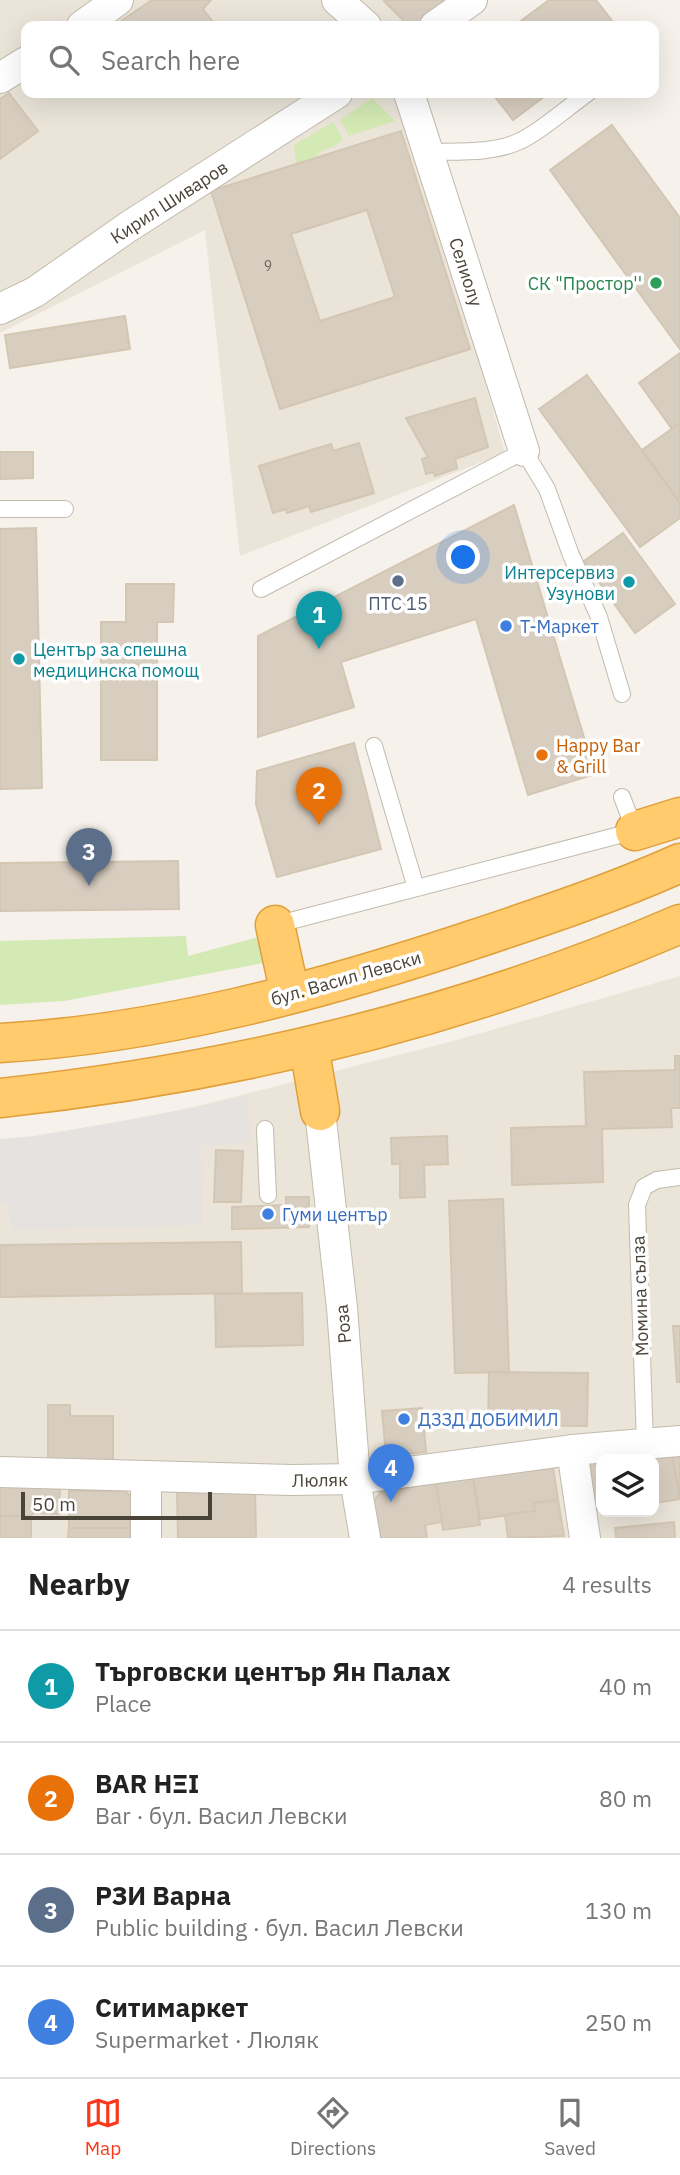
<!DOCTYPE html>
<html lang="en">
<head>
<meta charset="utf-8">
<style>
	body { margin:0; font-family:"IBM Plex Sans",sans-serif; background:#f6f6f6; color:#222 }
	.controls { position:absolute; right:21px; bottom:21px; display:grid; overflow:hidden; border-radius:14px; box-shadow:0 7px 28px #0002 }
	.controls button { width:63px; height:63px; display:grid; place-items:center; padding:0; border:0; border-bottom:2px solid #e0e0e0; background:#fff; color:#222; font:35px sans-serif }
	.scale { position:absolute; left:21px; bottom:18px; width:191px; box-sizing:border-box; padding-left:7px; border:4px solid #4a4338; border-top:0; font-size:19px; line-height:24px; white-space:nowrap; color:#4a4338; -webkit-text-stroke:5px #fff; paint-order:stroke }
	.you { position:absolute; left:464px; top:558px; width:24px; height:24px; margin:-18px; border:5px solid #fff; border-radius:50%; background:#1a73e8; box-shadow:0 0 0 10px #1a73e833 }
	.badge { display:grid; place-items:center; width:46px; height:46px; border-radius:50%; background:#fd371b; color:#fff; font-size:23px; font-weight:700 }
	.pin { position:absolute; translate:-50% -58px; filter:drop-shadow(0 2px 4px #0008) }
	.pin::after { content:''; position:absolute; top:37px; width:24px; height:21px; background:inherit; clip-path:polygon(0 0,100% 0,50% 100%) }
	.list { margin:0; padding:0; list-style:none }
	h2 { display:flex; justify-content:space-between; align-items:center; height:91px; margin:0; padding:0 28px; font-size:30px }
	h2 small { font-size:23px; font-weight:400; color:#767676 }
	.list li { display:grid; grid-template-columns:46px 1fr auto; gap:21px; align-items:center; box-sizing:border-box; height:112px; padding:0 28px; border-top:2px solid #e0e0e0 }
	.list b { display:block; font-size:26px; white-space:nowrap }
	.list p { margin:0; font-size:23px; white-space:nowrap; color:#767676 }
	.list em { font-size:23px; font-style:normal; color:#767676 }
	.icon { flex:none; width:38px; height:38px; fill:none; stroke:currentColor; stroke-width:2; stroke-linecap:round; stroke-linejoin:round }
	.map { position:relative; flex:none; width:680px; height:1538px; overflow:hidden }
	.search { position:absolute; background:#fff; box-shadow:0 7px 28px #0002; left:21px; right:21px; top:21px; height:77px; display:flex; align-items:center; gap:18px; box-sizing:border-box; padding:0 24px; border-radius:14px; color:#767676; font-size:26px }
	.sheet { height:539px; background:#fff }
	nav { display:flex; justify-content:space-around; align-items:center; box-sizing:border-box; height:98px; border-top:2px solid #e0e0e0; background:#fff; font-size:19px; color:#767676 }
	nav a { display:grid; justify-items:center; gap:4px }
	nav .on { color:#fd371b }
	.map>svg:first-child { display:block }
</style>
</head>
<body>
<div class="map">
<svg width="680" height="1538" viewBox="0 0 680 1538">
	<rect width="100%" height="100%" fill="#f6f2eb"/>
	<g fill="#eae4d9" fill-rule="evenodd">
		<polygon points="0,0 466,0 430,26 26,26 26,93 404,93 505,453 240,556 205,230 0,333"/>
		<path d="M680,976V1538H0V1142L88,1134L457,1040ZM601,1459H654V1512H601Z"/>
	</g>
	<g fill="#d3eab4">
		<polygon points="372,98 395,121 349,136 340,120"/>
		<polygon points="333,122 343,139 335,146 321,151 315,157 296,164 294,145"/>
		<polygon points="266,935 274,961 64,1001 0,1005 0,941 186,936 188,956"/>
	</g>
	<polygon fill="#e5e2df" points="247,1097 251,1142 201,1146 202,1225 11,1230 8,1203 0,1203 0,1139 34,1136 117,1122"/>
	<g fill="#d8cec0" stroke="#d3c6b3" stroke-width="2" fill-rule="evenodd">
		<polygon points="152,0 211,0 203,9 216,26 114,26"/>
		<polygon points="386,0 446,0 418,26 409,26 384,1"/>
		<polygon points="549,0 596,0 616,26 514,26"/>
		<polygon points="9,93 38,131 0,159 0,99"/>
		<polygon points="492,93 549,93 513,120"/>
		<polygon points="612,125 680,218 680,349 550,170"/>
		<path d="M401,131L470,349L280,409L211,191ZM367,210L395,297L320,321L291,234Z"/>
		<polygon points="125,316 130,349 10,368 5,335"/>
		<polygon points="680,353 680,423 672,429 639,383"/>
		<polygon points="587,375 680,503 680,518 640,547 539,409"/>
		<polygon points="475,398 488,447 455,459 457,468 435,476 433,472 426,474 422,459 428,457 406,418"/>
		<polygon points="680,423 680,499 678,500 642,450"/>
		<polygon points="359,443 374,493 311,512 309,506 287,513 286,509 273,513 259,466 331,444 333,451"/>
		<polygon points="0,452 33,452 33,478 0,479"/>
		<polygon points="514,505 595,774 528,795 476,619 341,662 354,707 258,737 258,636"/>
		<polygon points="36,528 42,788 0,789 0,529"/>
		<polygon points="623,533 675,604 635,633 584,561"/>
		<polygon points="126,584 174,584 173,622 157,622 157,760 101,760 101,622 126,622"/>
		<polygon points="354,743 381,849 277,877 256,804 257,771"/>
		<polygon points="178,861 179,909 0,911 0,863"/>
		<polygon points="675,1056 680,1056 680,1108 671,1108 672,1127 602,1129 603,1182 512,1185 511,1128 586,1126 584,1072 675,1070"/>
		<polygon points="447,1136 448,1164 424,1165 425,1197 400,1198 400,1164 392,1164 391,1138"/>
		<polygon points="216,1150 243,1151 241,1202 214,1202"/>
		<polygon points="286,1197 309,1197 309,1227 232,1229 232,1207 286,1205"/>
		<polygon points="503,1199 509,1372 455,1373 449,1201"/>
		<polygon points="241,1242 242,1293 0,1297 0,1245"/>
		<polygon points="302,1293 303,1345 216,1347 215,1294"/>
		<polygon points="673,1326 680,1326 680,1382 677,1382"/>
		<polygon points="489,1372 588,1373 587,1426 488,1425"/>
		<polygon points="48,1405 70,1405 70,1416 113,1416 113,1460 48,1459"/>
		<polygon points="422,1408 426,1452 386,1455 382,1411"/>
		<polygon points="680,1454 680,1498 672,1456"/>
		<polygon points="672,1456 680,1499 654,1503 654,1459 647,1459"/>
		<polygon points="601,1465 601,1509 594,1510 587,1466"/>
		<polygon points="553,1467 558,1500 534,1503 535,1511 480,1519 473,1477"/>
		<polygon points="473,1477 480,1525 443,1530 436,1483"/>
		<polygon points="436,1483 442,1522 425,1525 427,1538 378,1538 373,1502 381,1492"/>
		<polygon points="0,1484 60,1486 59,1514 33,1513 31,1516 0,1516"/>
		<polygon points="255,1490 256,1538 178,1538 177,1492"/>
		<polygon points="69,1491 125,1491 131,1497 130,1528 69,1528"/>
		<polygon points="558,1500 564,1536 508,1538 505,1515 535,1511 534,1503"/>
		<rect x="0" y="1516" width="31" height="22"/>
		<polygon points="674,1522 675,1538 616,1538 615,1528"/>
		<polygon points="69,1528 130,1528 131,1538 68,1538"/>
	</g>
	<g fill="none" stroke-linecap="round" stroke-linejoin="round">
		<defs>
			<g id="lane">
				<path d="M428,152C457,151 493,154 520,141C539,133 569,106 588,93"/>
				<polyline points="0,509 65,509"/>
				<polyline points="261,589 524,451 547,489 571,555 599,617 622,694"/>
				<polyline points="374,746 416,888"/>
				<polyline points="275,925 635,831 622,797"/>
				<polyline points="265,1129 268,1195"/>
				<polyline points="645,1445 637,1205 644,1187 657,1180 680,1177"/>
			</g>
			<g id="street">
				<polyline points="337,0 366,26"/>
				<polyline points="82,26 118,0"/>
				<polyline points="435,26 472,0"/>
				<polyline points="0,78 26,62"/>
				<polyline points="409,93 524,451"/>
				<polyline points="0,309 35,292 128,227 337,93"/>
				<polyline points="320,1111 342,1308 355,1479 365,1538"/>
				<polyline points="572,1450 585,1538"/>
				<polyline points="0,1472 292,1480 355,1479 572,1450 680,1441"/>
				<polyline points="146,1538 146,1477"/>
			</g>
			<g id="highway">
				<polyline points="635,831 680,817"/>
				<polyline points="275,925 290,994"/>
				<path d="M0,1043C159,1034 315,992 466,942C538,918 611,894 680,863"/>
				<polyline points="309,1046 320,1111"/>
				<path d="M0,1098C233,1073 465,1017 680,924"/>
			</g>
		</defs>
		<use href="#lane" stroke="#c2baad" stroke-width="18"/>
		<use href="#street" stroke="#c2baad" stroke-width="32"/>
		<use href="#highway" stroke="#e19f3a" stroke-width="41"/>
		<use href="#lane" stroke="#fff" stroke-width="16"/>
		<use href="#street" stroke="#fff" stroke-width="30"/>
		<use href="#highway" stroke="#ffcb6d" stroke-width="38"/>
	</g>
	<circle fill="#2e9e5b" stroke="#fff" stroke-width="2.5" cx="656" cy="283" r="7"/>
	<circle fill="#5c6f8a" stroke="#fff" stroke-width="2.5" cx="398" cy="581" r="7"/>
	<g fill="#0f9aa8" stroke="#fff" stroke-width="2.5">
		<circle cx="629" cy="582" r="7"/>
		<circle cx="19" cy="659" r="7"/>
	</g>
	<g fill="#3f7fe0" stroke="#fff" stroke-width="2.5">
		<circle cx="506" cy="626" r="7"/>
		<circle cx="268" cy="1214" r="7"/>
		<circle cx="404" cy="1419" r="7"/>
	</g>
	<circle fill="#e8710a" stroke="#fff" stroke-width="2.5" cx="542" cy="755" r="7"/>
	<g text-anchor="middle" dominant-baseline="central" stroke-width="7" stroke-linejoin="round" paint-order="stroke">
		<g font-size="14" fill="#6e665a">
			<text x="268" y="266">9</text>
		</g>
		<g font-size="18" fill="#4a4338" stroke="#fff">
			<text transform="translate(169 202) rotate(-33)">Кирил Шиваров</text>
			<text transform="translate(466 272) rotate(72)">Селиолу</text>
			<text transform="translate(346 978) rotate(-16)">бул. Васил Левски</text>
			<text transform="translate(640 1296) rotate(-92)">Момина сълза</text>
			<text transform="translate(343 1324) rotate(-95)">Роза</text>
			<text transform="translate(320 1480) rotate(-1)">Люляк</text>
		</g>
		<g font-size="18" fill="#27864d" stroke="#fff" text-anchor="end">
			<text x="642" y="283">СК "Простор''</text>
		</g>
		<g font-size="18" fill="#0d838f" stroke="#fff" text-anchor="end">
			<text x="615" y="572">Интерсервиз<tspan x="615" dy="21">Узунови</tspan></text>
			<text x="33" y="649" text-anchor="start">Център за спешна<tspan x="33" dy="21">медицинска помощ</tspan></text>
		</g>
		<g font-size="18" fill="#4e5e75" stroke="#fff">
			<text x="398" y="603">ПТС 15</text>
		</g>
		<g font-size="18" fill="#366cbe" stroke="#fff" text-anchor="start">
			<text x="520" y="626">Т-Маркет</text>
			<text x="282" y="1214">Гуми център</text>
			<text x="418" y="1419">ДЗЗД ДОБИМИЛ</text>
		</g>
		<g font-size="18" fill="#c56008" stroke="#fff" text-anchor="start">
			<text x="556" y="745">Happy Bar<tspan x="556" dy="21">&amp; Grill</tspan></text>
		</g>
	</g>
</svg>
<div class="controls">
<button><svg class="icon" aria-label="layers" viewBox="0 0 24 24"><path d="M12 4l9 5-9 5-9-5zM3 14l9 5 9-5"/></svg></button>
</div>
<div class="scale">50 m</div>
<div class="you"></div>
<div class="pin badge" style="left:319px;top:649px;background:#0f9aa8">1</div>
<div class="pin badge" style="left:319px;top:825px;background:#e8710a">2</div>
<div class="pin badge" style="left:89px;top:886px;background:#5c6f8a">3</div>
<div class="pin badge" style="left:391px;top:1502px;background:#3f7fe0">4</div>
<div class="search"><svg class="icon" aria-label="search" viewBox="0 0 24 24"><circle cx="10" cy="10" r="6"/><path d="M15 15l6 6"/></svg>Search here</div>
</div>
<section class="sheet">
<h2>Nearby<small>4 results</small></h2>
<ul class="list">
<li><span class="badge" style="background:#0f9aa8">1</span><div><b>Търговски център Ян Палах</b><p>Place</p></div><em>40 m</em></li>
<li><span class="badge" style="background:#e8710a">2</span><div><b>BAR HΞI</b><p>Bar · бул. Васил Левски</p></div><em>80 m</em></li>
<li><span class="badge" style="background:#5c6f8a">3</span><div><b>РЗИ Варна</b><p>Public building · бул. Васил Левски</p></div><em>130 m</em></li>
<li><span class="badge" style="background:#3f7fe0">4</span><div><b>Ситимаркет</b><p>Supermarket · Люляк</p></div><em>250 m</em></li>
</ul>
</section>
<nav>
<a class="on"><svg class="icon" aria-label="map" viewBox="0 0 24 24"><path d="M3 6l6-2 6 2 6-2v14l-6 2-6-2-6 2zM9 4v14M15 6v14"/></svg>Map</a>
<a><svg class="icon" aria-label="directions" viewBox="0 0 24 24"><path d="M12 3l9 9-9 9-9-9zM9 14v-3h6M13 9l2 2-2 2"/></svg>Directions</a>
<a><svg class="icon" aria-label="saved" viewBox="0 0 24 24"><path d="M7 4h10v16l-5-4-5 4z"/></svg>Saved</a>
</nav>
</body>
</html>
